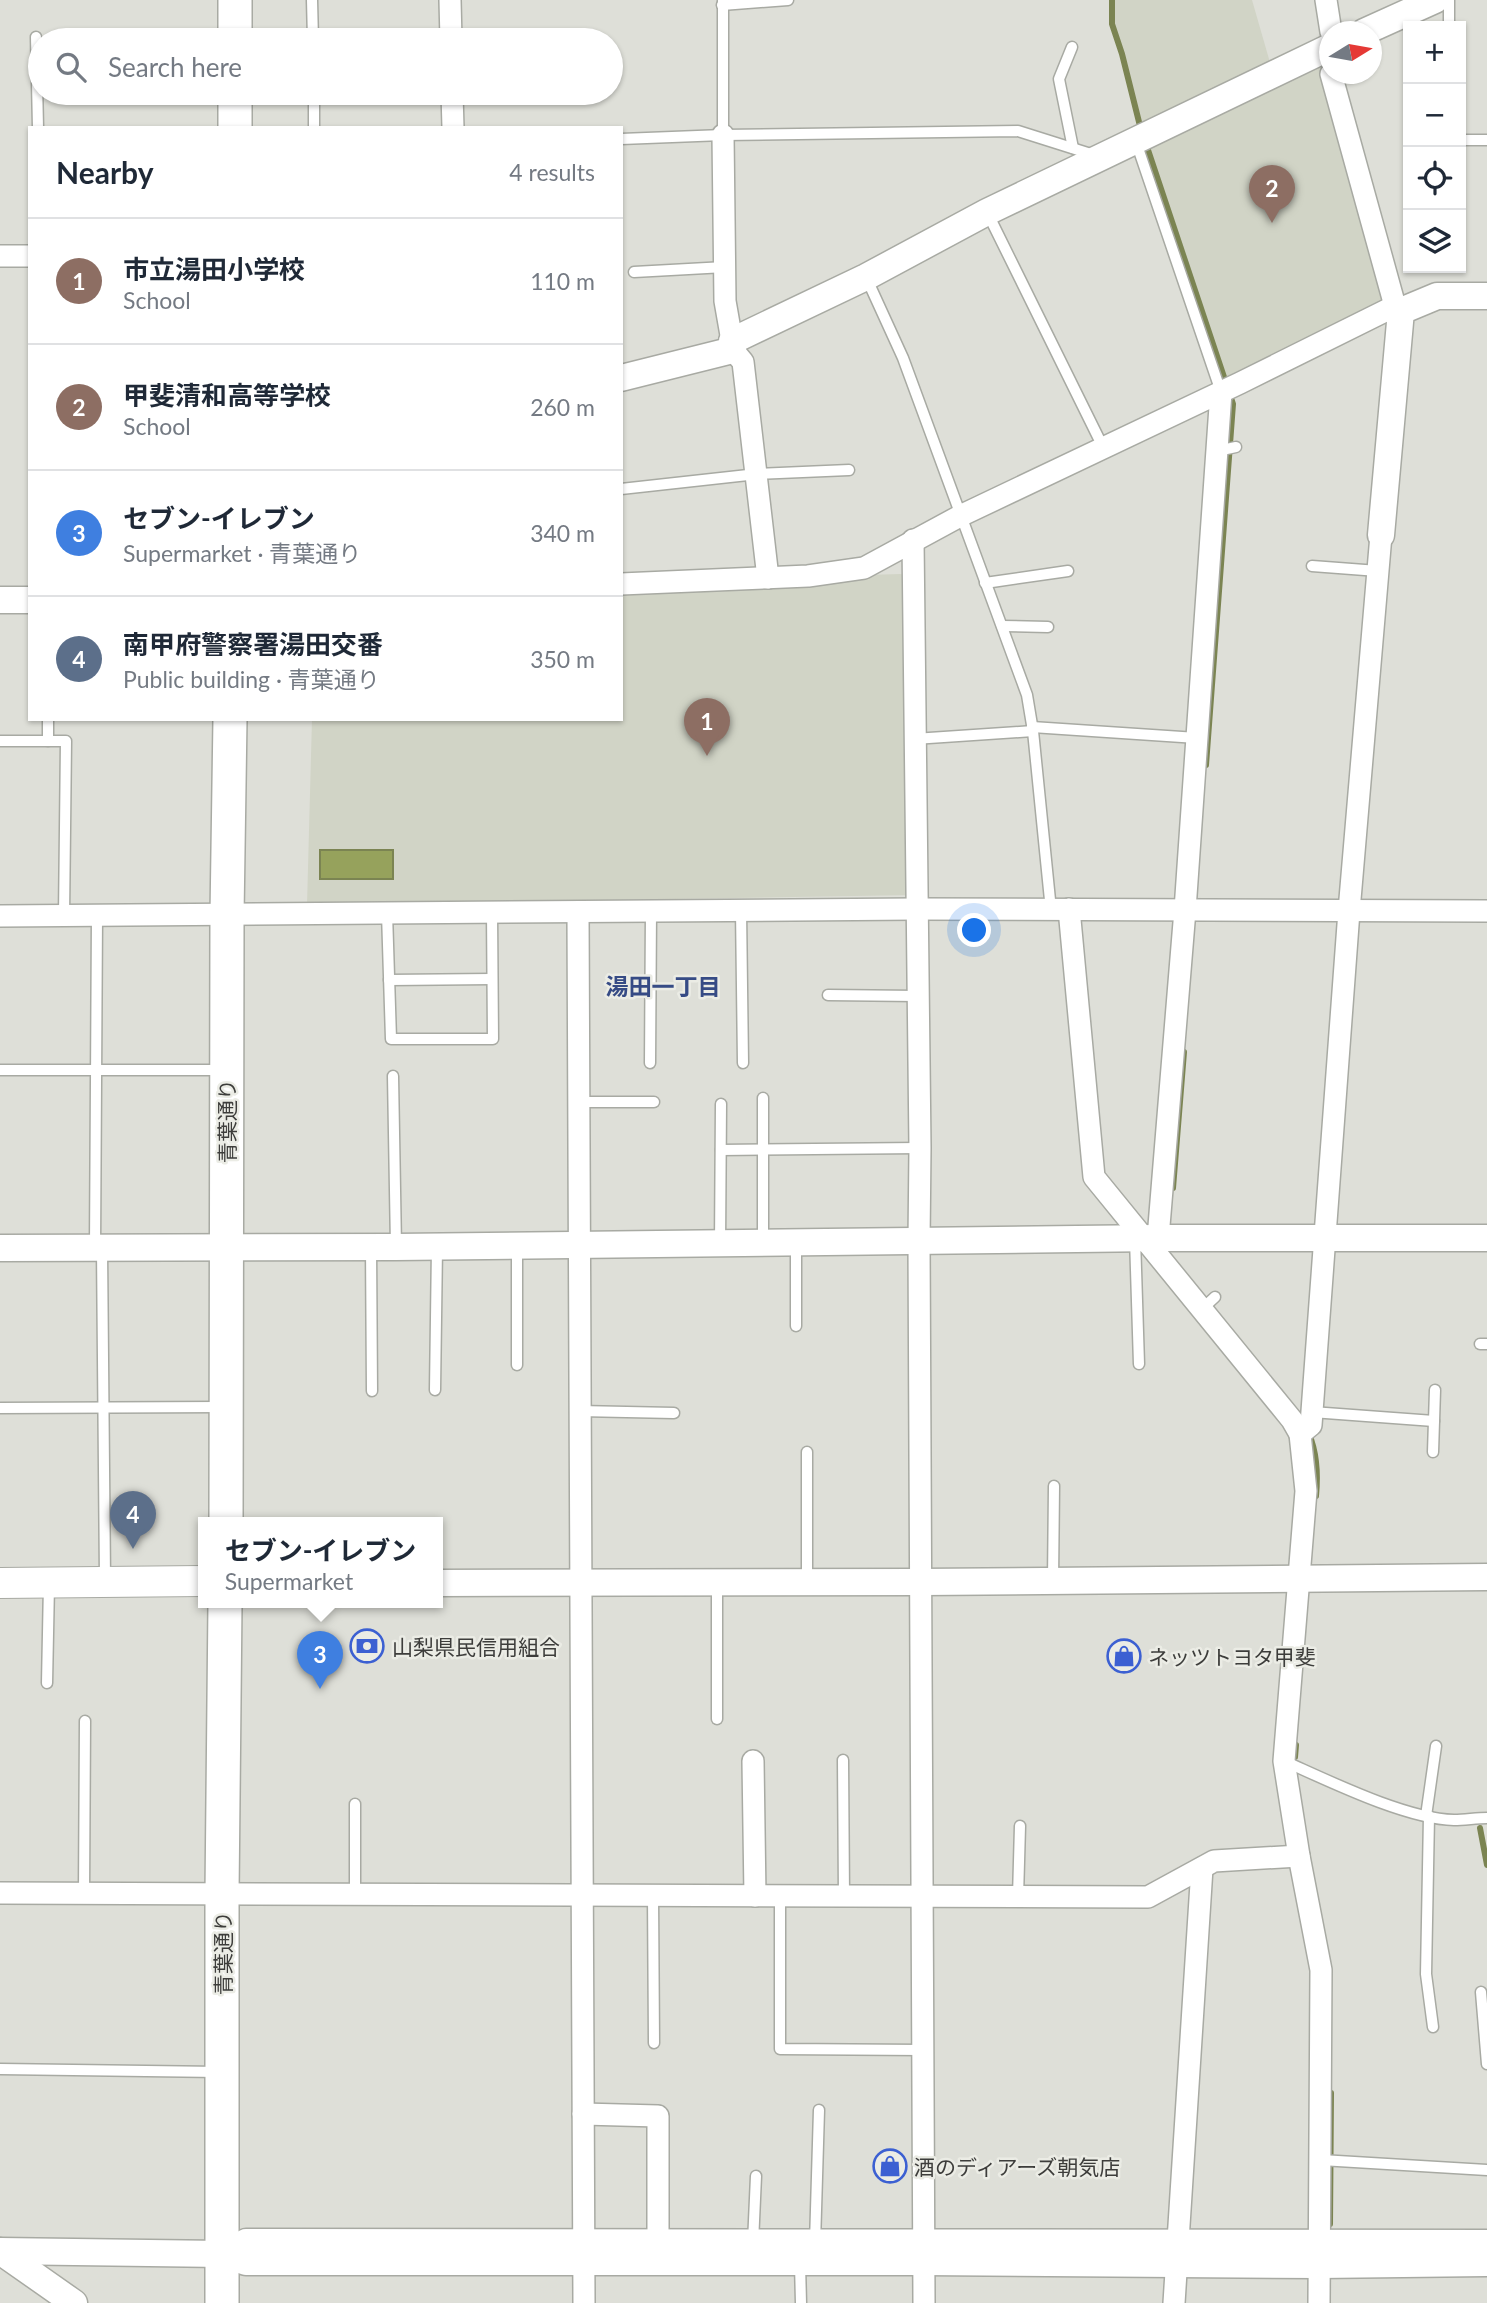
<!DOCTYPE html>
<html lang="en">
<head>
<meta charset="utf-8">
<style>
	body { margin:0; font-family:Lato,"Noto Sans JP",sans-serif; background:#f6f6f7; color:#1f2937 }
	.controls { position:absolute; right:21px; top:21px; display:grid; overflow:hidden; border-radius:0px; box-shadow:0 2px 5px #0004 }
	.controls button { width:63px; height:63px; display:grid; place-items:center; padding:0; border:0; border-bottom:2px solid #e0e1e3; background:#fff; color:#1f2937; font:35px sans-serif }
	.compass { position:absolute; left:1319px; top:21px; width:63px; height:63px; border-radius:50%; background:#fff; box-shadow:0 2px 5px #0004; rotate:79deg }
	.you { position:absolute; left:975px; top:931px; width:24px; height:24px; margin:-18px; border:5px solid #fff; border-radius:50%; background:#1a73e8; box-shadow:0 0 0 10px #1a73e833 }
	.badge { display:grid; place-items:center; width:46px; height:46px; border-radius:50%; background:#db2777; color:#fff; font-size:23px; font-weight:700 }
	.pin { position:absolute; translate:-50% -58px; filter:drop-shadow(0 2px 4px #0008) }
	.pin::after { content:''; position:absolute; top:37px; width:24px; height:21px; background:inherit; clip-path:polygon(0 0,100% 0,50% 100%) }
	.popup { position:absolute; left:198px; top:1517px; width:245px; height:91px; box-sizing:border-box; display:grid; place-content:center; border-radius:0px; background:#fff; filter:drop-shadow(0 2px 5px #0005); font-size:23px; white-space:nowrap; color:#747a83 }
	.popup b { font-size:26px; color:#1f2937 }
	.popup::after { content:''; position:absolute; left:50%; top:100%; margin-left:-14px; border:14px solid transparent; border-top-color:#fff }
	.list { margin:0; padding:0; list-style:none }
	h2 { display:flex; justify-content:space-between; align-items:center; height:91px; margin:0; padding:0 28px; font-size:30px }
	h2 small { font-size:23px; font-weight:400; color:#747a83 }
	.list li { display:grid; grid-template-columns:46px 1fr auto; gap:21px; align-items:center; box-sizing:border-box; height:126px; padding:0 28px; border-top:2px solid #e0e1e3 }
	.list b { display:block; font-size:26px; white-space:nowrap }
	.list p { margin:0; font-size:23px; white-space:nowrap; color:#747a83 }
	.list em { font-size:23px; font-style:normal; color:#747a83 }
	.icon { flex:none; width:38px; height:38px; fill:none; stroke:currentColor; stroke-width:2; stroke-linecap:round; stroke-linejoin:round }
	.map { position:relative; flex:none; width:1487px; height:2303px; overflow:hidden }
	.search { position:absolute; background:#fff; box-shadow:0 2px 5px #0004; left:28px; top:28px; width:595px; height:77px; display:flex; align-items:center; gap:18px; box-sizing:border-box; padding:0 24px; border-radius:38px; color:#747a83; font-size:26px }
	.panel { position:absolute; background:#fff; box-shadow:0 2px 5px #0004; left:28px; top:126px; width:595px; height:595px; border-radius:0px }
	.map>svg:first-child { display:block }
</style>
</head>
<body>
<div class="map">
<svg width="1487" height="2303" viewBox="0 0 1487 2303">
	<rect width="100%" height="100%" fill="#dedfd8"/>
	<g fill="#d1d4c6">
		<polygon points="1112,0 1252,0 1271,66 1140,127 1122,54 1112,24"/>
		<polygon points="1324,62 1392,298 1225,379 1147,148"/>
		<polygon points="900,574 909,575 915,895 307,905 312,719 621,719 621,586 768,578"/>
	</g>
	<rect fill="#96a25c" stroke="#7b8452" stroke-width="2" x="320" y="850" width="73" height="29"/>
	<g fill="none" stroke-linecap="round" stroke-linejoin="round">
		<g stroke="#7b8452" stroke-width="6">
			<polyline points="1112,0 1112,24 1122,54 1141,130"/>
			<polyline points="1146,144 1233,404 1206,765"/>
			<polyline points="1173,1188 1184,1052"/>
			<path d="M1309,1434C1317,1453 1318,1475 1316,1496"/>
			<polyline points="1295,1757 1296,1745"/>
			<polyline points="1480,1828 1487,1865"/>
			<polyline points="1330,2224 1331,2093"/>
		</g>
		<defs>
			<g id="service">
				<polyline points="312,0 313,40"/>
				<polyline points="723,0 723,135"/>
				<polyline points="1449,0 1449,26"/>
				<polyline points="722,5 788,0"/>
				<polyline points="36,37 38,128"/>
				<polyline points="1072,47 1059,79 1073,148"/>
				<polyline points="314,93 314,128"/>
				<polyline points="621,139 723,135 1018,131 1094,155"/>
				<polyline points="1461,140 1487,140"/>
				<polyline points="1136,142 1221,392"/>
				<polyline points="987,212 1103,447"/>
				<polyline points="634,272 725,267"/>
				<polyline points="866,277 903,358 1027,695 1033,731 1051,910"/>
				<polyline points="1217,451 1236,447"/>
				<polyline points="621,489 757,474 849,470"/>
				<polyline points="1312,566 1378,571"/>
				<polyline points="985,583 1068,571"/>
				<polyline points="1002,626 1048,627"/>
				<polyline points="1032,727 1197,738"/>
				<polyline points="914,739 1033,731"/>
				<polyline points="0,741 66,741 64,916"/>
				<polyline points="48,741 48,719"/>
				<polyline points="741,910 743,1063"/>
				<polyline points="387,913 391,1039 493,1039 492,913"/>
				<polyline points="389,980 492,979"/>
				<polyline points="828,995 917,996"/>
				<polyline points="650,1063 651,911"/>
				<polyline points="0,1070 224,1070"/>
				<polyline points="393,1076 396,1247"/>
				<polyline points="578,1102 654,1102"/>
				<polyline points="721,1150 920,1148"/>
				<polyline points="1135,1238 1139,1364"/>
				<polyline points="763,1242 763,1098"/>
				<polyline points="720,1244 721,1104"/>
				<polyline points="371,1247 372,1391"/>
				<polyline points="95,1248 97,916"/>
				<polyline points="102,1249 105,1579"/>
				<polyline points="1201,1310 1215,1297"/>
				<polyline points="796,1326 796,1243"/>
				<polyline points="1480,1344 1487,1344"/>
				<polyline points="517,1365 517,1246"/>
				<polyline points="435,1390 437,1247"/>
				<polyline points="0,1408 221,1407"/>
				<polyline points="579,1411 674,1413"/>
				<polyline points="1312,1412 1434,1421"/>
				<polyline points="1433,1452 1435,1390"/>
				<polyline points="1053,1581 1054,1486"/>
				<polyline points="717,1583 717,1719"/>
				<polyline points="807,1583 807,1452"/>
				<polyline points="47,1683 49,1584"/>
				<polyline points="843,1760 844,1896"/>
				<path d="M1284,1761C1329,1781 1406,1819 1454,1820C1465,1820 1476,1818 1487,1818"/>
				<polyline points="1426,1816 1436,1746"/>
				<polyline points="1429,1816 1426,1974 1433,2027"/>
				<polyline points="84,1893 85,1721"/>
				<polyline points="355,1895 355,1804"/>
				<polyline points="653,1896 654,2043"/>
				<polyline points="780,1896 780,2049 923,2050"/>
				<polyline points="1018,1897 1020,1826"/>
				<polyline points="1481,1992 1487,2064"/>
				<polyline points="0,2069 219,2072"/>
				<polyline points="1321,2160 1487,2170"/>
				<polyline points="753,2243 756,2176"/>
				<polyline points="815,2243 819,2110"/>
				<polyline points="800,2264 801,2303"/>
			</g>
			<g id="minor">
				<polyline points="450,0 451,40"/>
				<polyline points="1326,0 1331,32"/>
				<polyline points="1331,74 1395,306"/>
				<polyline points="452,93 453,128"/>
				<polyline points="723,135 725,301 732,341"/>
				<polyline points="0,256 30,256"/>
				<polyline points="733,350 743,362 768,578"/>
				<polyline points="913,540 920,1148 919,1241 924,2303"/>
				<polyline points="621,584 808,576 864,568 960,516 1240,383 1395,306 1401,311"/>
				<polyline points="1069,909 1094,1177 1292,1420 1300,1434"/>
				<polyline points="578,912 584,2303"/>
				<polyline points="0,916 916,909 1487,911"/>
				<polyline points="1158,1238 1185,910 1221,392"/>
				<polyline points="753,1761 755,1896"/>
				<polyline points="0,1893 1148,1897 1214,1861 1299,1856"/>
				<polyline points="583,2114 658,2116 658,2243"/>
				<polyline points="1174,2303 1202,1868"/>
				<polyline points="1319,2303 1321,1970 1299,1856 1284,1761 1306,1491 1300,1434 1311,1425 1349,911 1381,535"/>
			</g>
			<g id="tertiary">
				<polyline points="1364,32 1435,0"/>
				<polyline points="621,378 733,350 732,341 866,277 987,212 1330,47"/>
				<polyline points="1381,535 1401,311 1437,296 1487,296"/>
				<polyline points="0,600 30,600"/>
				<polyline points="0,1248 396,1247 1158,1238 1487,1238"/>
				<polyline points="437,1583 922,1582 1487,1577"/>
				<polyline points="0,2251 223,2254 246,2262 924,2262 1319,2265 1487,2263"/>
				<polyline points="0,2251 74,2303"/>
				<polyline points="223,2254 246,2242 1487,2243"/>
			</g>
			<polyline id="secondary" points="0,1583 203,1581"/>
			<g id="primary">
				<polyline points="235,0 235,40"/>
				<polyline points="235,93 235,128"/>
				<polyline points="226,1523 227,915 230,719"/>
				<polyline points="222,2303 222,1894 225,1603"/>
			</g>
		</defs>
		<use href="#service" stroke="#a8aaa3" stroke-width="13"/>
		<use href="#minor" stroke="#a8aaa3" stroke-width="24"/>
		<use href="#tertiary" stroke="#a8aaa3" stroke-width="29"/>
		<use href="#secondary" stroke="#a8aaa3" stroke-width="32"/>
		<use href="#primary" stroke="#a8aaa3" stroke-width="36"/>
		<use href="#service" stroke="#fff" stroke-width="10"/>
		<use href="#minor" stroke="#fff" stroke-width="21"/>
		<use href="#tertiary" stroke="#fff" stroke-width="26"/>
		<use href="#secondary" stroke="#fff" stroke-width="30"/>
		<use href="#primary" stroke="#fff" stroke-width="33"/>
	</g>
	<defs>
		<symbol id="bank-ring" viewBox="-11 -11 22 22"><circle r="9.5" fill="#ebece5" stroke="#3c60d2" stroke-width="1.5"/><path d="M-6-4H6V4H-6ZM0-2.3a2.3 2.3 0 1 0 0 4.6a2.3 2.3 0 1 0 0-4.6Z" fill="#3c60d2"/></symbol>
		<symbol id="shop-ring" viewBox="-11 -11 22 22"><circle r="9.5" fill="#ebece5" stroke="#3c60d2" stroke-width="1.5"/><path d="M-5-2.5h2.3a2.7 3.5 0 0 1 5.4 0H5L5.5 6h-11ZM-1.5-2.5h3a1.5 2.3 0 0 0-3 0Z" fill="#3c60d2"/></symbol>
	</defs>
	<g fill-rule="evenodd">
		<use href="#bank-ring" x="348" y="1627" width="38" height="38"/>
		<use href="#shop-ring" x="1105" y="1637" width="38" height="38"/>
		<use href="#shop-ring" x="871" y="2147" width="38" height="38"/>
	</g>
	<g text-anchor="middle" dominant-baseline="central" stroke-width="5" stroke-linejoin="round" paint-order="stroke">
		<g font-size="21" fill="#3d3d3b" stroke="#ebece5">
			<text transform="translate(226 1121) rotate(-90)">青葉通り</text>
			<text transform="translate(222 1953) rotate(-90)">青葉通り</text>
		</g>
		<g font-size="21" fill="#3d3d3b" stroke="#ebece5" text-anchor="start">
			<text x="392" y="1646">山梨県民信用組合</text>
			<text x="1148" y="1656">ネッツトヨタ甲斐</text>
			<text x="914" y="2166">酒のディアーズ朝気店</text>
		</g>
		<g font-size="23" font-weight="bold" fill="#364b85" stroke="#ebece5">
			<text x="663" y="986">湯田一丁目</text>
		</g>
	</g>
</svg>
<div class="controls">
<button>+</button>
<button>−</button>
<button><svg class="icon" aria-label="locate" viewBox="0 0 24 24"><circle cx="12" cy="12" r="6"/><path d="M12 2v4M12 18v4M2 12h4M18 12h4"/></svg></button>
<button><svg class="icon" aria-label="layers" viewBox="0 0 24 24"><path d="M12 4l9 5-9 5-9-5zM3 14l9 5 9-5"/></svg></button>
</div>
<svg class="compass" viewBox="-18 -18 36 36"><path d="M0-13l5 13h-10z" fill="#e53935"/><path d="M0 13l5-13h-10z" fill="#747a83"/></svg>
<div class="you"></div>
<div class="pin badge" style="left:707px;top:756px;background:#8d6e63">1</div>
<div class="pin badge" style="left:1272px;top:223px;background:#8d6e63">2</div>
<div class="pin badge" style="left:320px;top:1689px;background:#3f7fe0">3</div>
<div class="popup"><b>セブン-イレブン</b>Supermarket</div>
<div class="pin badge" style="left:133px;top:1549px;background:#5c6f8a">4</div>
<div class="search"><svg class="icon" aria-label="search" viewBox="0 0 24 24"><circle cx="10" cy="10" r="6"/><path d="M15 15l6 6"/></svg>Search here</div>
<section class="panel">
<h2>Nearby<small>4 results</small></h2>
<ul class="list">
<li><span class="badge" style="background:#8d6e63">1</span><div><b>市立湯田小学校</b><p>School</p></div><em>110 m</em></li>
<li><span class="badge" style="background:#8d6e63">2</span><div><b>甲斐清和高等学校</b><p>School</p></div><em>260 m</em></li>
<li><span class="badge" style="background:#3f7fe0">3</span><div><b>セブン-イレブン</b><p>Supermarket · 青葉通り</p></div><em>340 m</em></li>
<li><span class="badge" style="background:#5c6f8a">4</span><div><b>南甲府警察署湯田交番</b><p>Public building · 青葉通り</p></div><em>350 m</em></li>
</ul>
</section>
</div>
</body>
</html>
